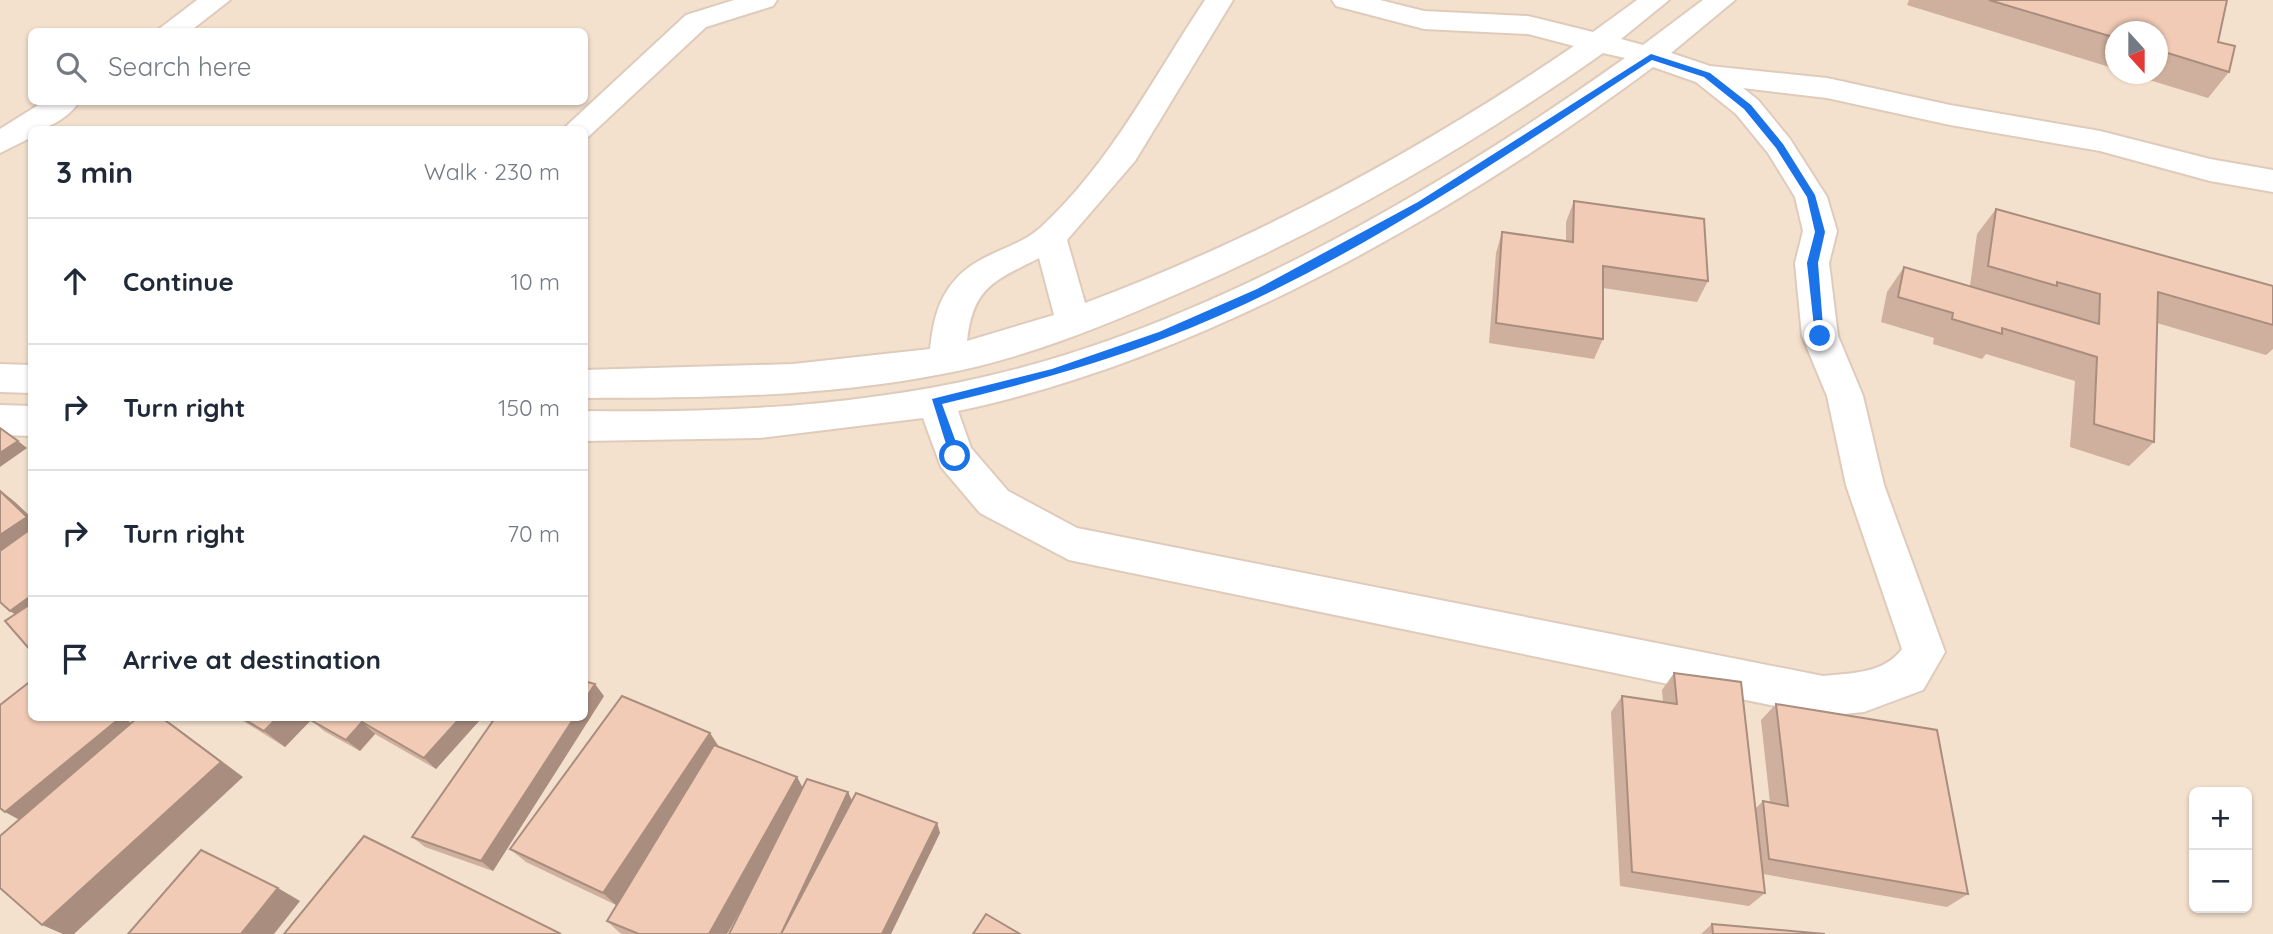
<!DOCTYPE html>
<html lang="en">
<head>
<meta charset="utf-8">
<style>
	body { margin:0; font-family:Quicksand,sans-serif; background:#f2f2f3; color:#1f2937 }
	.controls { position:absolute; right:21px; bottom:21px; display:grid; overflow:hidden; border-radius:10px; box-shadow:0 2px 5px #0004 }
	.controls button { width:63px; height:63px; display:grid; place-items:center; padding:0; border:0; border-bottom:2px solid #e0e1e3; background:#fff; color:#1f2937; font:35px sans-serif }
	.compass { position:absolute; left:2105px; top:21px; width:63px; height:63px; border-radius:50%; background:#fff; box-shadow:0 2px 5px #0004; rotate:159deg }
	.stop { position:absolute; width:21px; height:21px; margin:-16px; border:5px solid #1a73e8; border-radius:50%; background:#fff }
	.stop.end { background:#1a73e8; border-color:#fff; box-shadow:0 2px 7px #0008 }
	.list { margin:0; padding:0; list-style:none }
	h2 { display:flex; justify-content:space-between; align-items:center; height:91px; margin:0; padding:0 28px; font-size:30px }
	h2 small { font-size:23px; font-weight:400; color:#747a83 }
	.list li { display:grid; grid-template-columns:46px 1fr auto; gap:21px; align-items:center; box-sizing:border-box; height:126px; padding:0 28px; border-top:2px solid #e0e1e3 }
	.list b { display:block; font-size:26px; white-space:nowrap }
	.list em { font-size:23px; font-style:normal; color:#747a83 }
	.icon { flex:none; width:38px; height:38px; fill:none; stroke:currentColor; stroke-width:2; stroke-linecap:round; stroke-linejoin:round }
	.map { position:relative; flex:none; width:2273px; height:934px; overflow:hidden }
	.search { position:absolute; background:#fff; box-shadow:0 2px 5px #0004; left:28px; top:28px; width:560px; height:77px; display:flex; align-items:center; gap:18px; box-sizing:border-box; padding:0 24px; border-radius:10px; color:#747a83; font-size:26px }
	.panel { position:absolute; background:#fff; box-shadow:0 2px 5px #0004; left:28px; top:126px; width:560px; height:595px; border-radius:10px }
	.map>svg:first-child { display:block }
</style>
</head>
<body>
<div class="map">
<svg width="2273" height="934" viewBox="0 0 2273 934">
	<rect width="100%" height="100%" fill="#fcefde"/>
	<path fill="#f3e0cd" fill-rule="evenodd" d="M0,0H2273V934H0ZM32,32H584V102H32ZM2116,32H2158V74H2116ZM32,130H584V718H32ZM2194,792H2247V908H2194Z"/>
	<g fill="none" stroke-linecap="round" stroke-linejoin="round">
		<defs>
			<g id="minor">
				<polygon points="197,0 230,0 189,32 155,32"/>
				<polygon points="734,0 777,0 773,6 706,27 588,137 584,138 584,130 562,130 686,15"/>
				<path d="M1205,0H1233L1135,161L1067,240L1085,303C1259,238 1421,150 1574,46L1528,34L1424,29L1336,6L1332,0H1380L1424,11L1528,16L1593,32L1637,0H1669L1621,39L1643,45L1703,0H1735L1671,53L1710,66L1827,78L1950,105L2100,131L2210,159L2273,170V192L2210,181L2100,151L1950,125L1827,98L1743,88L1758,100L1790,139L1827,197L1837,231L1829,263L1838,336L1863,396L1884,485L1945,652L1923,690L1864,712L1823,716L1069,560L980,513L941,467L923,418L759,438L584,441V411C720,413 856,407 988,376C1206,326 1443,188 1625,58L1603,53C1468,148 1327,229 1177,294C1101,327 1023,359 942,374C825,397 703,398 584,398V370L793,364L930,349C933,324 937,300 955,280C979,252 1015,250 1040,228C1110,164 1153,78 1205,0ZM1653,67L1696,82L1736,114L1768,153L1795,197L1803,231L1795,263L1802,336L1827,396L1846,485L1902,649C1884,674 1851,673 1823,676L1077,528L1008,491L971,448L958,411C1200,360 1456,214 1653,67ZM1039,258L1054,315L967,341C973,287 994,281 1039,258Z"/>
				<path d="M43,102H79C70,116 48,130 32,130V137L0,153V129Z"/>
				<polygon points="0,364 32,365 32,393 0,392"/>
				<polygon points="0,405 32,406 32,436 0,435"/>
			</g>
		</defs>
		<use href="#minor" stroke="#dfcbbb" stroke-width="4"/>
		<use href="#minor" fill="#fff" fill-rule="evenodd"/>
	</g>
	<g fill="#cfaf9d">
		<polygon points="1909,0 2227,0 2218,42 2229,72 2208,98 2130,74 2158,74 2158,32 2116,32 2116,69 1907,5"/>
		<polygon points="1574,201 1708,281 1697,302 1603,288 1603,339 1594,359 1489,343 1496,253 1502,232 1566,241 1566,222"/>
		<polygon points="1996,209 2273,286 2273,349 2266,355 2157,323 2154,442 2129,466 2070,447 2075,381 1986,354 1982,359 1933,344 1934,338 1881,322 1887,292 1904,267 1970,286 1977,234"/>
		<polygon points="1674,673 1755,809 1763,801 1770,803 1761,720 1776,704 1968,894 1947,907 1763,874 1765,893 1749,906 1620,886 1611,712 1622,696 1663,702 1662,690"/>
		<polygon points="604,696 493,871 425,847 412,837"/>
		<polygon points="238,718 475,718 479,721 436,769 375,734 360,751 324,731 311,720 285,747"/>
		<polygon points="710,733 720,748 797,777 802,787 848,792 852,801 937,823 940,833 746,900 727,934 623,934 620,933 607,921 616,905 526,862 510,849"/>
		<polygon points="1712,924 1825,934 1701,934"/>
	</g>
	<g fill="#a98e7f">
		<polygon points="18,441 27,448 0,467 0,453"/>
		<polygon points="0,490 15,502 32,518 32,539 0,560"/>
		<polygon points="32,595 32,621 28,623 10,611"/>
		<polygon points="595,684 604,696 493,871 481,861 574,718 584,718 584,701"/>
		<polygon points="120,718 125,718 138,729 25,823 5,812"/>
		<polygon points="162,718 172,724 243,777 74,934 63,934 42,925"/>
		<polygon points="277,718 313,718 285,747 264,731"/>
		<polygon points="460,718 475,718 479,721 436,769 424,758"/>
		<polygon points="362,722 375,734 360,751 346,740"/>
		<polygon points="710,733 720,749 617,906 603,893"/>
		<polygon points="797,777 805,792 727,934 709,934"/>
		<polygon points="848,792 853,803 781,934"/>
		<polygon points="937,823 940,833 891,934 882,934"/>
		<polygon points="278,888 300,901 274,934 241,934"/>
	</g>
	<g fill="#f1cbb6" stroke="#a98e7f" stroke-width="2">
		<polygon points="1989,0 2227,0 2218,42 2235,46 2229,72 2158,50 2158,32 2116,32 2116,38"/>
		<polygon points="1574,201 1704,219 1708,281 1603,266 1603,339 1496,323 1502,232 1573,242"/>
		<polygon points="1996,209 2273,286 2273,325 2158,292 2154,442 2094,424 2097,357 2002,328 2002,334 1952,319 1953,313 1898,297 1904,267 2099,324 2100,294 2057,282 2057,286 1988,266"/>
		<polygon points="0,428 18,441 0,453"/>
		<polygon points="0,491 27,517 0,535"/>
		<polygon points="32,528 32,595 10,611 0,602 0,551"/>
		<polygon points="32,603 32,652 5,621"/>
		<polygon points="1674,673 1741,682 1765,893 1632,872 1622,696 1677,704"/>
		<polygon points="32,680 32,718 120,718 5,812 0,808 0,705"/>
		<polygon points="584,681 595,684 584,701"/>
		<polygon points="622,696 710,733 603,893 510,849"/>
		<polygon points="1776,704 1937,730 1968,894 1769,859 1763,801 1788,806"/>
		<polygon points="137,718 162,718 221,762 42,925 0,888 0,836"/>
		<polygon points="242,718 277,718 264,731"/>
		<polygon points="311,718 460,718 424,758 362,722 346,740 309,719"/>
		<polygon points="495,718 574,718 481,861 412,837"/>
		<polygon points="714,745 797,777 709,934 639,934 607,921"/>
		<polygon points="807,779 848,792 781,934 856,793 937,823 882,934 729,934"/>
		<polygon points="364,836 561,934 284,934"/>
		<polygon points="201,850 278,888 241,934 128,934"/>
		<polygon points="986,914 1020,934 973,934"/>
		<polygon points="1712,924 1825,934 1713,934"/>
	</g>
	<path fill="#1a73e8" d="M1651,54L1710,73L1751,105L1783,144L1815,195L1825,232L1818,263L1824,339L1815,336L1807,263L1815,232L1807,197L1776,148L1744,109L1704,77L1652,60C1496,161 1340,271 1165,338C1092,366 1018,386 942,404L961,456L955,461L951,460L932,399L1052,369L1159,332L1257,289L1418,202Z"/>
</svg>
<div class="controls">
<button>+</button>
<button>−</button>
</div>
<svg class="compass" viewBox="-18 -18 36 36"><path d="M0-13l5 13h-10z" fill="#e53935"/><path d="M0 13l5-13h-10z" fill="#747a83"/></svg>
<div class="stop" style="left:955px;top:456px"></div>
<div class="stop end" style="left:1820px;top:336px"></div>
<div class="search"><svg class="icon" aria-label="search" viewBox="0 0 24 24"><circle cx="10" cy="10" r="6"/><path d="M15 15l6 6"/></svg>Search here</div>
<section class="panel">
<h2>3 min<small>Walk · 230 m</small></h2>
<ul class="list">
<li><svg class="icon" aria-label="ahead" viewBox="0 0 24 24"><path d="M12 20V5M6 11l6-6 6 6"/></svg><div><b>Continue</b></div><em>10 m</em></li>
<li><svg class="icon" aria-label="right" viewBox="0 0 24 24"><path d="M7 20v-9h11M14 6l5 5-5 5"/></svg><div><b>Turn right</b></div><em>150 m</em></li>
<li><svg class="icon" aria-label="right" viewBox="0 0 24 24"><path d="M7 20v-9h11M14 6l5 5-5 5"/></svg><div><b>Turn right</b></div><em>70 m</em></li>
<li><svg class="icon" aria-label="arrive" viewBox="0 0 24 24"><path d="M6 21V4h12l-3 4 3 4H6"/></svg><div><b>Arrive at destination</b></div></li>
</ul>
</section>
</div>
</body>
</html>
